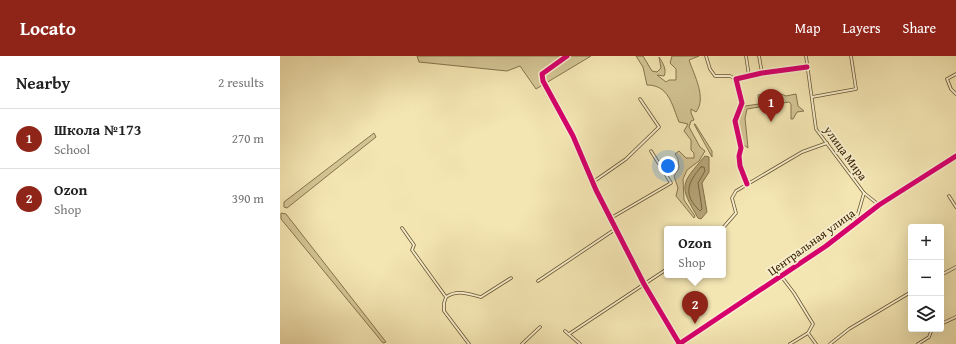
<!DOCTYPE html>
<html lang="en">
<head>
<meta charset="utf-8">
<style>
	body { margin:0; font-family:"Gentium Book Plus",serif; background:#f2f2f2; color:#222 }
	.controls { position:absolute; right:12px; bottom:12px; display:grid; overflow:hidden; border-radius:4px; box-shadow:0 4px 16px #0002 }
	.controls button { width:36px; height:36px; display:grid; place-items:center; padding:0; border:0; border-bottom:1px solid #e0e0e0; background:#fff; color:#222; font:20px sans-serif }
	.you { position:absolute; left:388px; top:110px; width:14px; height:14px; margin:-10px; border:3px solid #fff; border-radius:50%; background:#1a73e8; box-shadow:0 0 0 6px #1a73e833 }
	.badge { display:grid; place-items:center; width:26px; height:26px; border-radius:50%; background:#8f2418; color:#fff; font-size:13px; font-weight:700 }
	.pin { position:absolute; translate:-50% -33px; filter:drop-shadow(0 1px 2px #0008) }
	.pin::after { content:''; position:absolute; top:21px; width:14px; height:12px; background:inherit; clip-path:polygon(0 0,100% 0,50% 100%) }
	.popup { position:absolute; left:384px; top:170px; width:62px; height:52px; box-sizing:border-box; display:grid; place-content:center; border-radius:4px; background:#fff; filter:drop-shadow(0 1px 3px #0005); font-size:13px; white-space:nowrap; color:#767676 }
	.popup b { font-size:15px; color:#222 }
	.popup::after { content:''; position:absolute; left:50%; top:100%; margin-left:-8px; border:8px solid transparent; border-top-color:#fff }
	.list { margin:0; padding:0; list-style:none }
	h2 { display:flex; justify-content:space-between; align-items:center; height:52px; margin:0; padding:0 16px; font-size:17px }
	h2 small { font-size:13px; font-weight:400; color:#767676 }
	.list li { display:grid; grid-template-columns:26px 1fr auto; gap:12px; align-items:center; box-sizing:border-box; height:60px; padding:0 16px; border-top:1px solid #e0e0e0 }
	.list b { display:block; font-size:15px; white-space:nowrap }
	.list p { margin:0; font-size:13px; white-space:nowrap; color:#767676 }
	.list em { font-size:13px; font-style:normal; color:#767676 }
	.icon { flex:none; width:22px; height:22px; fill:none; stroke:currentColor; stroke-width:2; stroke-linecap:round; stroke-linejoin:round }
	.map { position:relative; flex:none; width:676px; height:288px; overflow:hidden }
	header { display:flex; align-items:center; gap:24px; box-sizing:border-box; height:56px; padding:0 20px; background:#8f2418; color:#fff }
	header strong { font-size:19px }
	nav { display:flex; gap:22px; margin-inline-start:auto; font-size:14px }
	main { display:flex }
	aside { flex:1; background:#fff }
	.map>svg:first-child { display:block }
</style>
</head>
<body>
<header>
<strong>Locato</strong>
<nav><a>Map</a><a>Layers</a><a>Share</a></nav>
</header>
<main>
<aside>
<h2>Nearby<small>2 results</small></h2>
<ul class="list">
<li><span class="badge">1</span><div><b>Школа №173</b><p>School</p></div><em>270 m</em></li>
<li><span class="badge">2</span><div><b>Ozon</b><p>Shop</p></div><em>390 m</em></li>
</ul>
</aside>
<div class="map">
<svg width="676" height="288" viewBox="0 0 676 288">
	<rect width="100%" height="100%" fill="#f4e6b3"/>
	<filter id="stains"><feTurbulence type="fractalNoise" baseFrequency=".005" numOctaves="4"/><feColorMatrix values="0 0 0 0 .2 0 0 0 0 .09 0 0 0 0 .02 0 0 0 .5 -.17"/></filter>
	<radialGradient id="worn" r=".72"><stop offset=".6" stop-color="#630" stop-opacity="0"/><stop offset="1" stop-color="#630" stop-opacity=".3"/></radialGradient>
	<g fill="#d4c595" stroke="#87744c">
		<polygon points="137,0 311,0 256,33 240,10 227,15 139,6"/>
		<path d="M356,0H363L372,15L377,16L381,12L379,1C383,7 387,14 384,20L377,19L386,26L389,24H396V13L390,7L392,0H419L409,4C414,19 427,42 416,56L411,53V57L414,64L411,65L409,71L420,91L425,95L419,105L407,114L403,123L404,144L415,160L414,162L396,140L398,132L394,120L399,112L398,103L395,98L399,95L406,102H414V97L411,94V84L404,75L408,68L399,66C392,49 389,29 367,29L363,11Z"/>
		<polygon points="494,35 506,40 516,38 518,50 524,55 517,56 513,63 511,63 511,48 509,46 467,53 465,62 468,92 460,86 456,61 465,50 479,48 478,39"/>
		<polygon points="414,68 415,68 432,95 432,101"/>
		<polygon points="94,77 96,81 7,152 4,151 4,146"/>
		<polygon points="1,157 6,158 106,286 103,287 1,163"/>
	</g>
	<path fill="#b5a477" stroke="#847048" d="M425,100L429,101V116L422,127L427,156L421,163L418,162C399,129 400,129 425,100Z"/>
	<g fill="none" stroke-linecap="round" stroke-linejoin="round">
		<path stroke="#78643c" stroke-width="1" d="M421,111H424L425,115L418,127L422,153L420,155C403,139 407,127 421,111Z"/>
		<defs>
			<g id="street">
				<polyline points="287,0 262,18 263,25 293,80 316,134 364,228 399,287"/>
				<polyline points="426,0 430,13 435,20 450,20 456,23"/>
				<polyline points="466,0 469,20"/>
				<polyline points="479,0 482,17"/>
				<polyline points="526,0 536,73 584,137 599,149"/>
				<polyline points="676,18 667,23 671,33 676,38"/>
				<polyline points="532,41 576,33 571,0"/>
				<polyline points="313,126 346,103 379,71 360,43"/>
				<polyline points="467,128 460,110 459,100 461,92 455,65 462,47 456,23 482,17 527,11"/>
				<polyline points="669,140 676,151"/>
				<polyline points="331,162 391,127 371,95"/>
				<polyline points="575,168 584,137"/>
				<polyline points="122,172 134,189 132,194 166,241 164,247 164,255 189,288"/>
				<polyline points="442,173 456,157 452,142 456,135 522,96 547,87"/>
				<polyline points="661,219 676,211"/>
				<polyline points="501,220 514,237 533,268 528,277 510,288"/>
				<polyline points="258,225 337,172"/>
				<path d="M166,241C178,233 188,238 201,241L231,222"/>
				<polyline points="661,268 676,261"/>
				<polyline points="285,275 300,288"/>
				<polyline points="528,277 536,288"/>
				<polyline points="289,278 387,213"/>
				<polyline points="242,288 260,271"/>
				<polyline points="550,288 569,273 631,236"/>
				<polyline points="638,288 649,281 652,273"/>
			</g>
			<polyline id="secondary" points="399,288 546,190 599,149 676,100"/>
		</defs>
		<use href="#street" stroke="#68542e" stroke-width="3.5"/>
		<use href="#secondary" stroke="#3a2302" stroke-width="4.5"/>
		<use href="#street" stroke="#f8efce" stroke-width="2"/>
		<use href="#secondary" stroke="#f8efce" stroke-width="3"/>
		<defs>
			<g id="cycleway">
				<polyline points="287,0 262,18 263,25 293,80 316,134 364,228 399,287"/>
				<polyline points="467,128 460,110 459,100 461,92 455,65 462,47 456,23 482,17 527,11"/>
				<polyline points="399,288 546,190 599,149 676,100"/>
			</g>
		</defs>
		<use href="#cycleway" stroke="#f8efce" stroke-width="8"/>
		<use href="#cycleway" stroke="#d6006c" stroke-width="5"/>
	</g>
	<g text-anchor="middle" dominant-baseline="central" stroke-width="3.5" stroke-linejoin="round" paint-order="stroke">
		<g font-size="12" fill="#3a2302" stroke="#f8efce">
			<text transform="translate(566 97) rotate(54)">улица Мира</text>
			<text transform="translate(531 186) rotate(-36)">Центральная улица</text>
		</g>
	</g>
	<rect width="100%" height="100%" filter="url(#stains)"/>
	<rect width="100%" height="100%" fill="url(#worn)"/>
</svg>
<div class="controls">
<button>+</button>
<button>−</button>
<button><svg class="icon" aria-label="layers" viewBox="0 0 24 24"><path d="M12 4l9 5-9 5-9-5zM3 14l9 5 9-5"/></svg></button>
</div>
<div class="you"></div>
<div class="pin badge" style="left:491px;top:66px">1</div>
<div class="pin badge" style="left:415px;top:268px">2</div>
<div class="popup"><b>Ozon</b>Shop</div>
</div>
</main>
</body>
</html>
